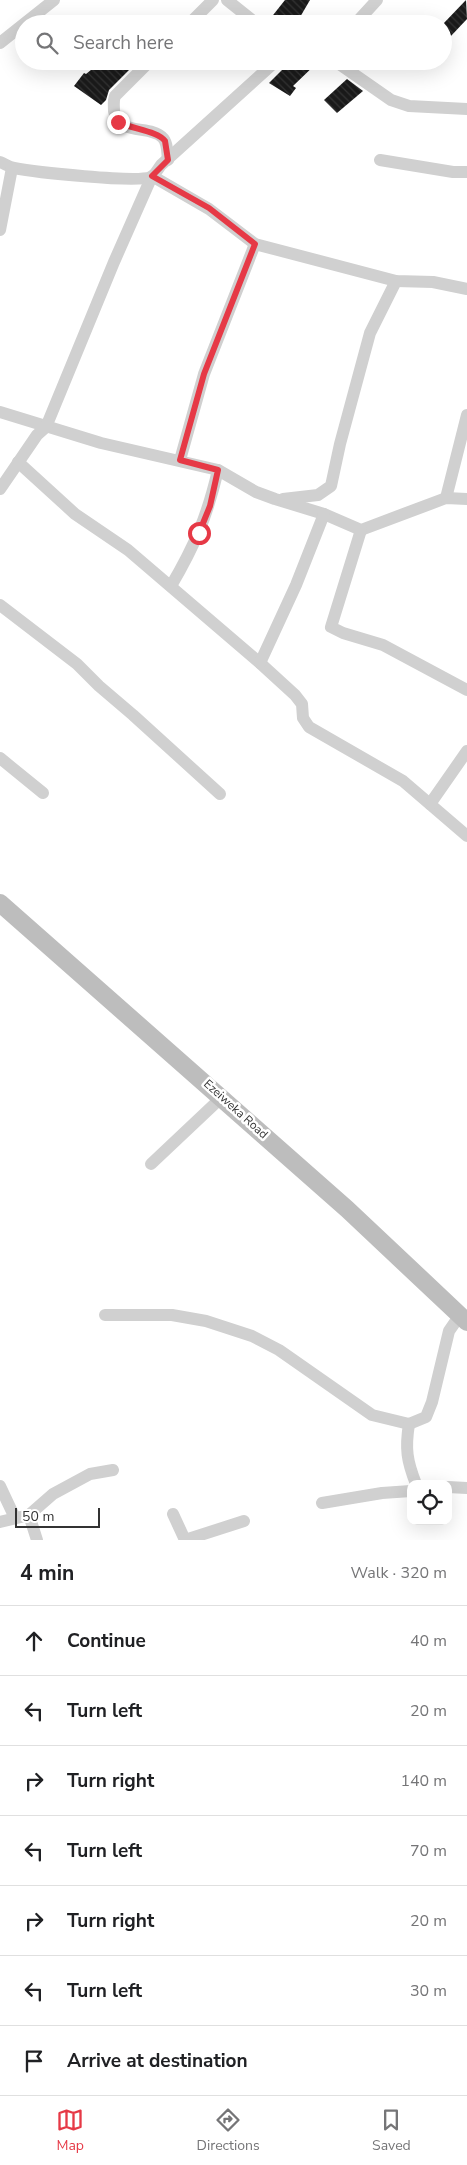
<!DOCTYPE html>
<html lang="en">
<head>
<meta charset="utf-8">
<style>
	body { margin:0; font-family:"Nunito Sans",sans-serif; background:#f6f6f6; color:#202124 }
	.controls { position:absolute; right:15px; bottom:15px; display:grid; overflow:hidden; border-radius:10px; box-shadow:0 5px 20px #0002 }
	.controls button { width:45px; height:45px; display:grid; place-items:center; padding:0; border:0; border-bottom:1px solid #e0e0e0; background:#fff; color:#202124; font:25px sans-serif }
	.scale { position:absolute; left:15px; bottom:12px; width:85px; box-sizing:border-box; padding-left:5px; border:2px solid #333; border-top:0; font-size:14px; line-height:18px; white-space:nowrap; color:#333; -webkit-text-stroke:4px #fff; paint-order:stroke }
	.stop { position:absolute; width:15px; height:15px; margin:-11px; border:4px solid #e63946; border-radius:50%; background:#fff }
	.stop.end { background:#e63946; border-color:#fff; box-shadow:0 1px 5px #0008 }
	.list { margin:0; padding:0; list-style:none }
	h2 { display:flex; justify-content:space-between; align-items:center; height:65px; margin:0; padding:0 20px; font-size:21px }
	h2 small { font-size:16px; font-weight:400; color:#757577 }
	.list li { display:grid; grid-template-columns:32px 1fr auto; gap:15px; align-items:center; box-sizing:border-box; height:70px; padding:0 20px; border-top:1px solid #e0e0e0 }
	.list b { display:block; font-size:19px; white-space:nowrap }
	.list em { font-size:16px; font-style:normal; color:#757577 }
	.icon { flex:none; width:28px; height:28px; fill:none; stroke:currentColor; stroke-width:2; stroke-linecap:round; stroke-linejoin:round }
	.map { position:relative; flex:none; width:467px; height:1540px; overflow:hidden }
	.search { position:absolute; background:#fff; box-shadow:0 5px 20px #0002; left:15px; right:15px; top:15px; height:55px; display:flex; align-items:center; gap:12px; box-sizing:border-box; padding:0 18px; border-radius:28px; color:#757577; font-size:19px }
	.sheet { height:555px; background:#fff }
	nav { display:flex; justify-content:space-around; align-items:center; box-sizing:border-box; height:70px; border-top:1px solid #e0e0e0; background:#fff; font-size:14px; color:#757577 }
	nav a { display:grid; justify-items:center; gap:2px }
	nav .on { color:#e63946 }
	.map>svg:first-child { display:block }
</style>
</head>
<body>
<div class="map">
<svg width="467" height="1540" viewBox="0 0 467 1540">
	<defs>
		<pattern id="building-back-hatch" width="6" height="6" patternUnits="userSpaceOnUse" patternTransform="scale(1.25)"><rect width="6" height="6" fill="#1a1a1a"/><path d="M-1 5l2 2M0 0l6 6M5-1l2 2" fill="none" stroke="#333"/></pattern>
	</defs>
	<rect width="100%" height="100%" fill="#fff"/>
	<g fill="url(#building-back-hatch)">
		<polygon points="285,0 310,0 296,24 266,24"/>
		<polygon points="466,0 467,19 450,37 443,30 443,24"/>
		<polygon points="102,61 121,61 131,68 109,90 106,100 101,105 74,86 84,73 86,74"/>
		<polygon points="291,61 319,61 293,86 296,88 290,96 269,83"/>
		<polygon points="347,79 363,91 337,113 324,100"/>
	</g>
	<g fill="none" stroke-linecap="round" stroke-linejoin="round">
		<g stroke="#d0d0d0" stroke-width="12">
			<polyline points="227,0 257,24"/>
			<polyline points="189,24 213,0"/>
			<polyline points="355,24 377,0"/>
			<polyline points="0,43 54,0"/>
			<path d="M150,61L115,96C113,101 114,106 114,111C118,136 150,125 162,137C168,142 167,153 168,160"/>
			<polyline points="335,61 391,100 409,106 467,109"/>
			<polyline points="380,160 453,172 467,172"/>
			<path d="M0,162C5,164 9,167 14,168C34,172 136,183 151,177C155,175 158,169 161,165L276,61"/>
			<polyline points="0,230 12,168"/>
			<polyline points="0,412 101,443 218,470 256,492 275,499 324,514 361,530 446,498 467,499"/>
			<polyline points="180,460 204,374 255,244"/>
			<polyline points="18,462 75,514 128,550 260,663 295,695 302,704 303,718 309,727 403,781 467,836"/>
			<polyline points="0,489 37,435 46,427 114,262 152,176 209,209 255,244 396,281 433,282 467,289"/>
			<polyline points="446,498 467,415"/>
			<polyline points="283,499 318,495 331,486 340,444 370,333 396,281"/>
			<polyline points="361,530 331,627 343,633 383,645 467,690"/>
			<path d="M171,586C195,545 207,517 218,470"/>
			<polyline points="0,605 77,664 99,686 133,715 220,794"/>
			<polyline points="260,663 296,585 324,514"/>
			<polyline points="0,758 43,793"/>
			<polyline points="430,804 467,751"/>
			<polyline points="151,1164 222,1097"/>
			<polyline points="105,1315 172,1315 206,1321 252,1336 279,1350 372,1415 409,1424 426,1417 432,1402 449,1331 460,1315"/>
			<path d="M409,1424C405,1449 407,1461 416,1484"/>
			<polyline points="0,1486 15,1518"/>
			<polyline points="448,1487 467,1488"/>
			<polyline points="322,1503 382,1493 411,1491"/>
			<polyline points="173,1514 185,1540"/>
			<polyline points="29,1515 37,1540"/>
			<polyline points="0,1522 29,1515 53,1494 90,1474 113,1470"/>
			<polyline points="185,1540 244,1521"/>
		</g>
		<polyline stroke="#bdbdbd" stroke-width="18" points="0,903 347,1209 467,1322"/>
	</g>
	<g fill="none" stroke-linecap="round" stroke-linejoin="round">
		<path stroke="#e63946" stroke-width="6" d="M118,122C132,129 158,131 165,141L168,160L152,176L209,208L255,244L204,374L180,460L218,470L210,506L199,533"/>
	</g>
	<g text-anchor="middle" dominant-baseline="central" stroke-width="5" stroke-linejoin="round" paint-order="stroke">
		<g font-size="12" fill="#333" stroke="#fff">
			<text transform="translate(236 1109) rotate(42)">Ezeiweka Road</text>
		</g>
	</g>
</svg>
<div class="controls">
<button><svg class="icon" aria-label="locate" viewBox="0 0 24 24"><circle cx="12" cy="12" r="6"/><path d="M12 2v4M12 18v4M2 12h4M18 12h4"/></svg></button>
</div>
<div class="scale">50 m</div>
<div class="stop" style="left:199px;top:533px"></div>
<div class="stop end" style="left:118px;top:122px"></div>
<div class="search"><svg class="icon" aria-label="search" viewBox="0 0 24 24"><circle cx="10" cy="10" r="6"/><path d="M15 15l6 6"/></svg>Search here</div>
</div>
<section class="sheet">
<h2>4 min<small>Walk · 320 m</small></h2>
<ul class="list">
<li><svg class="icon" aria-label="ahead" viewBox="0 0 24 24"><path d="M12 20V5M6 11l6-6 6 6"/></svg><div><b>Continue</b></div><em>40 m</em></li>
<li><svg class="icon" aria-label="left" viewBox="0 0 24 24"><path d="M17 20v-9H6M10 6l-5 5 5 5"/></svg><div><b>Turn left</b></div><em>20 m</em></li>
<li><svg class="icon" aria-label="right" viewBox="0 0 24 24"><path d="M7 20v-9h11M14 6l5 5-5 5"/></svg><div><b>Turn right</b></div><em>140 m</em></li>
<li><svg class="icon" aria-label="left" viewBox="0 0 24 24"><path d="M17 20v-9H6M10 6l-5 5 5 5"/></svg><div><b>Turn left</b></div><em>70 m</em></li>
<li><svg class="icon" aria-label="right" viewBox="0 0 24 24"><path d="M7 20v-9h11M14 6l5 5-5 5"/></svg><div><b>Turn right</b></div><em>20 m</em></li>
<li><svg class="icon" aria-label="left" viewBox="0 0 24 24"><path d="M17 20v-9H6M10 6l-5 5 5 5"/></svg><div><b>Turn left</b></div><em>30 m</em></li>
<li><svg class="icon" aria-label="arrive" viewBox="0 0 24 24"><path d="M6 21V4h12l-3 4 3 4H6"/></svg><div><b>Arrive at destination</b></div></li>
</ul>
</section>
<nav>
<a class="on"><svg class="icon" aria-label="map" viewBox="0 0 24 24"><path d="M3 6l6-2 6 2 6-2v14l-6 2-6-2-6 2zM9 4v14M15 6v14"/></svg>Map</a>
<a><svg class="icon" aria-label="directions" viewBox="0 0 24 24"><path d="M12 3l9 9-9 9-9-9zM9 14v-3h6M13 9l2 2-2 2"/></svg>Directions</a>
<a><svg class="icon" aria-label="saved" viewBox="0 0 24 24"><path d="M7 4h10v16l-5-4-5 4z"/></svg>Saved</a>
</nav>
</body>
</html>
